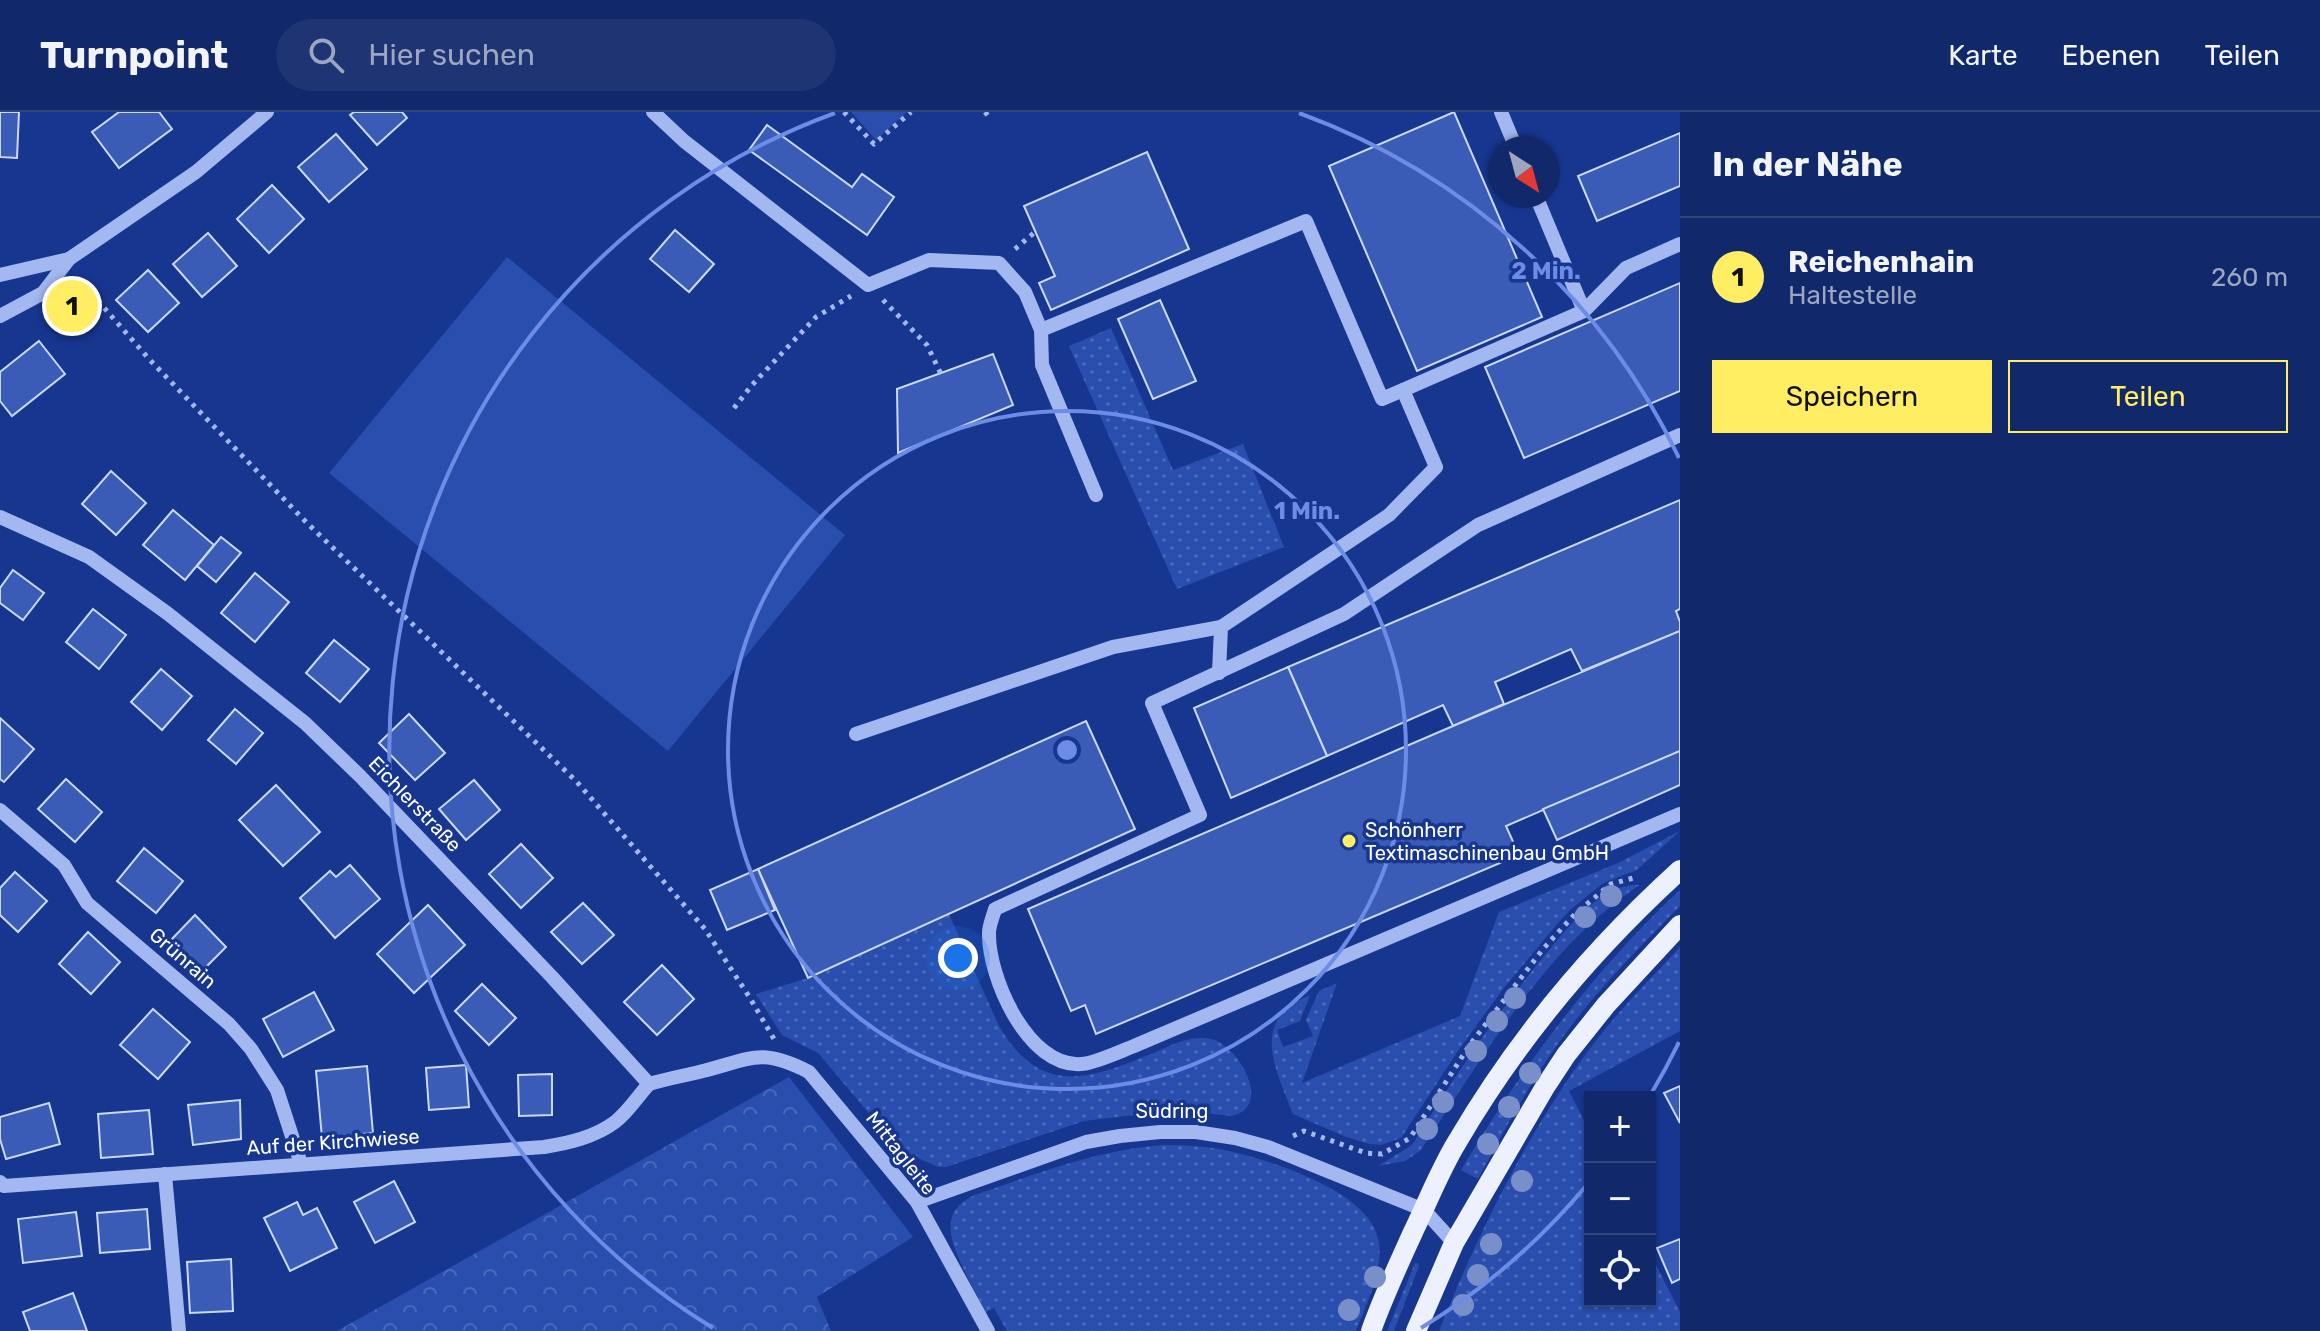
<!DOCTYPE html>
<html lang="de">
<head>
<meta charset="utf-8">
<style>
	body { margin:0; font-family:Rubik,sans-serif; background:#1e3473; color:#f1f3f6 }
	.controls { position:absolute; right:24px; bottom:24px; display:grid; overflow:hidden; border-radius:0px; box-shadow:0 2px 6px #0004 }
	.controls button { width:72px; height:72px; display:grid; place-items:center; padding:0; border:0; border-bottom:2px solid #30447e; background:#11286b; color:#f1f3f6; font:40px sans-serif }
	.compass { position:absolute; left:1488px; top:24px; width:72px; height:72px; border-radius:50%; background:#11286b; box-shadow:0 2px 6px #0004; rotate:144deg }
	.you { position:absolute; left:958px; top:846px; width:28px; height:28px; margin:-20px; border:6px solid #fff; border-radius:50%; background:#1a73e8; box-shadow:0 0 0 12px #1a73e833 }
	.badge { display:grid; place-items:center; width:52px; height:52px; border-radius:50%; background:#ffed62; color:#111; font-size:26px; font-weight:700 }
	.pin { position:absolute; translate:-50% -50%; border:4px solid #fff; box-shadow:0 2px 8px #0006 }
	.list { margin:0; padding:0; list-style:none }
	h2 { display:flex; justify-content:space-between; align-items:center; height:104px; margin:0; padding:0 32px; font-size:34px }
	h2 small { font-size:26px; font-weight:400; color:#9ca6c1 }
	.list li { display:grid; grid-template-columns:52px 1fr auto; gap:24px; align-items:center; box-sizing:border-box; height:120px; padding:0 32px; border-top:2px solid #30447e }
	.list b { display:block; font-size:30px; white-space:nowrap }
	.list p { margin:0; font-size:26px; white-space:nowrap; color:#9ca6c1 }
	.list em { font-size:26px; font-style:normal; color:#9ca6c1 }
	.actions { display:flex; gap:16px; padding:24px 32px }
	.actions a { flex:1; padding:18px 0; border:2px solid #ffed62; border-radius:0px; text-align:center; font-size:28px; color:#ffed62 }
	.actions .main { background:#ffed62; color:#111 }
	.icon { flex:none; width:44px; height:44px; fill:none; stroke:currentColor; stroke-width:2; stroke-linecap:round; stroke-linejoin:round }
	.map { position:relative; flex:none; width:1680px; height:1219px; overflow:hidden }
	header { display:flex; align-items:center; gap:48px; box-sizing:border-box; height:112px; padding:0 40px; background:#11286b; border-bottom:2px solid #30447e }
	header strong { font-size:38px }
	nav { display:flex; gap:44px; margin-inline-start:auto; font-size:28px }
	.search { width:560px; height:72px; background:#1e3473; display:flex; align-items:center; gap:20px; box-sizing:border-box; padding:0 28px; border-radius:44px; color:#9ca6c1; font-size:30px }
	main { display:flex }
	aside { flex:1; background:#11286b }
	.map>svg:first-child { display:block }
</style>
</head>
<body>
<header>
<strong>Turnpoint</strong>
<div class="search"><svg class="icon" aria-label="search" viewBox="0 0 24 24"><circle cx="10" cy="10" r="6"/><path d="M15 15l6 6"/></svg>Hier suchen</div>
<nav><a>Karte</a><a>Ebenen</a><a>Teilen</a></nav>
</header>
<main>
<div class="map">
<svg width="1680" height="1219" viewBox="0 0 1680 1219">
	<defs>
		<pattern id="grass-dots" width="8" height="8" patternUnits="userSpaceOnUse" patternTransform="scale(2)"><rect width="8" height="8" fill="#294eae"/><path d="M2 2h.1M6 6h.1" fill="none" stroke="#4969ba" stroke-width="1.8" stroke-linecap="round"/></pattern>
		<pattern id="forest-crowns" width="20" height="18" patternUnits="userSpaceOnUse" patternTransform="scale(2)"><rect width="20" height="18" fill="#294eae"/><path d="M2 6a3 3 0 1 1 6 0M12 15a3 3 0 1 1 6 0" fill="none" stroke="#4969ba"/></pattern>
	</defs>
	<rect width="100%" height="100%" fill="#17368f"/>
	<g fill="url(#grass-dots)">
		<polygon points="1111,216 1173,358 1243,332 1284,435 1177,477 1069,234"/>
		<path d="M1680,719L1637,758L1603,771L1570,798L1558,811L1503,877L1460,936L1401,1026L1381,1033L1370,1032L1346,1025L1293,1002C1276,956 1248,909 1310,883L1300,909L1277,918L1283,935L1313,924L1306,908L1319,879L1337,871L1302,971L1460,904L1499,800L1618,751Z"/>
		<path d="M1632,773H1640C1542,838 1485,944 1420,1039L1405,1049L1378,1054L1409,1035L1414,1030C1453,967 1493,907 1540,849C1560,825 1581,797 1609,780C1616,776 1624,775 1632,773Z"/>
		<path d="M1680,778V794C1636,839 1591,884 1555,936C1526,978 1502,1022 1478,1067L1461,1058C1522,955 1592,860 1680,778Z"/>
		<path d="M949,802L999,914C1042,988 1093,966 1158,939C1175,931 1193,923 1211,927C1238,933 1274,994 1232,1004L1176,998L1084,1009L946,1055H938L900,1038L818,941L782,923L756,882L808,866Z"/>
		<path d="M1680,835V919L1569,979L1590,1021V1189H1650V1141L1680,1200V1219H1439C1479,1119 1532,1011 1598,926C1623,894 1652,865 1680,835Z"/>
		<path d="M1162,1033C1185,1033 1207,1034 1229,1039C1272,1049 1373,1080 1379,1131C1383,1160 1366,1192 1356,1219H1007L994,1196L985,1201C979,1188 972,1174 965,1160C952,1131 936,1101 975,1083C1039,1061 1094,1039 1162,1033Z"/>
		<polygon points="1415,1151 1418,1151 1419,1154 1394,1219 1387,1219"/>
	</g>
	<polygon fill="url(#forest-crowns)" points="789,965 913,1125 817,1185 831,1219 337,1219"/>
	<g fill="#294eae">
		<polygon points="851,0 907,0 876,28"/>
		<polygon points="507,145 845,423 668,639 329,361"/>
	</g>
	<g fill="#3b5cb6" stroke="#cad8fb" stroke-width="2">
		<polygon points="0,0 19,0 17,46 0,45"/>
		<polygon points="119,0 159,0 172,17 119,56 92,20"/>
		<polygon points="354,0 402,0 407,6 377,33 350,3"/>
		<polygon points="1454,0 1542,205 1417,259 1329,54"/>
		<polygon points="767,13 852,75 862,62 894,85 867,123 749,38"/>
		<polygon points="1680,21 1680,74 1597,109 1578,64"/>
		<polygon points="336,22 367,57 329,90 298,55"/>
		<polygon points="1147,40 1189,137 1051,198 1039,171 1055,164 1024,94"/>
		<polygon points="272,73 304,107 269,141 237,107"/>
		<polygon points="675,118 714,152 689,180 650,147"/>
		<polygon points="208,121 237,154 202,185 173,152"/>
		<polygon points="148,158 179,191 148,220 116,188"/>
		<polygon points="1680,171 1680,279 1524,346 1485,255"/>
		<polygon points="1160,188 1196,269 1153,287 1118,207"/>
		<polygon points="39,229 65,262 12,304 0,289 0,260"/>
		<polygon points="993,242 1013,293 898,341 897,277"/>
		<polygon points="111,359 146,391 116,423 82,392"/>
		<polygon points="1680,388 1680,497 1676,499 1680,510 1680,519 1582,559 1571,537 1495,570 1504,592 1453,614 1443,593 1327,644 1288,555"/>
		<polygon points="173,398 214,433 185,468 143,433"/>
		<polygon points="221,425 241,441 216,470 197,454"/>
		<polygon points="13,458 44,481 23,508 0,491 0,476"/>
		<polygon points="255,461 289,490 255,530 221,501"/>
		<polygon points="93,497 126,523 99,557 66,530"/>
		<polygon points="1680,519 1680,639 1506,714 1519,743 1096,922 1085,893 1071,899 1028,797 1453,614"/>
		<polygon points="334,528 369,557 340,590 306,561"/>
		<polygon points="1288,555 1327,644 1231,686 1194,596"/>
		<polygon points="161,557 192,584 162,618 131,590"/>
		<polygon points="235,597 263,621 236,652 208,628"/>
		<polygon points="409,602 445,641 415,668 379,631"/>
		<polygon points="0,606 34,637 4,670 0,667"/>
		<polygon points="1086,609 1135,717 808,866 758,757"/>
		<polygon points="1680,639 1680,673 1557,728 1543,697"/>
		<polygon points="66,667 102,700 75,730 38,697"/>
		<polygon points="474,668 500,698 466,728 439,697"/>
		<polygon points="276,673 320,720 283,754 239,708"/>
		<polygon points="521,732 553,766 521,796 489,762"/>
		<polygon points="144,736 183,769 156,801 117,769"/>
		<polygon points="350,753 380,787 335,826 300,786 330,759 336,765"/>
		<polygon points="758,757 775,798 727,818 710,778"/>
		<polygon points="15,760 47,789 18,820 0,803 0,776"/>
		<polygon points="583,791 614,823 582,852 551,820"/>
		<polygon points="428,793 465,833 414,881 377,842"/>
		<polygon points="195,803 226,835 200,861 169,830"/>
		<polygon points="88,820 120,850 91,882 59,852"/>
		<polygon points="662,853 694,887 657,923 624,890"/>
		<polygon points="482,872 516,906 489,933 455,899"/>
		<polygon points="314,880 334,918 283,945 263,907"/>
		<polygon points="153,897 190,930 158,967 120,933"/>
		<polygon points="466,953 469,995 429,998 426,956"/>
		<polygon points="367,954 373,1021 322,1026 316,959"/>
		<polygon points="552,962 552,1003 519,1004 518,963"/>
		<polygon points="1680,974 1680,1011 1664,981"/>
		<polygon points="240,988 241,1027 193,1033 188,993"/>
		<polygon points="49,991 60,1032 6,1047 0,1027 0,1005"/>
		<polygon points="149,998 153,1042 101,1046 98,1002"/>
		<polygon points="394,1069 415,1110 375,1131 354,1090"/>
		<polygon points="297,1090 303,1103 317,1096 337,1136 290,1159 264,1106"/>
		<polygon points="147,1097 150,1137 100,1141 97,1101"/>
		<polygon points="76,1100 82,1144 23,1151 18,1107"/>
		<polygon points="1680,1127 1680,1167 1672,1171 1657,1136"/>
		<polygon points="231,1147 233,1199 190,1201 187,1150"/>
		<polygon points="73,1181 87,1219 30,1219 23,1200"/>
	</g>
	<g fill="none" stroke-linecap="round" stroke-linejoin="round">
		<g stroke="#a3b8f0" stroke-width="5" stroke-dasharray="4 6" stroke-linecap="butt">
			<polyline points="844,0 874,32 911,0"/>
			<polyline points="985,0 991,7"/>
			<polyline points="1015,137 1035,120"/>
			<polyline points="78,166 149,247 306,410 576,669 705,817 750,886 774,927"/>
			<polyline points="883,188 927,233 941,262"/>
			<polyline points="734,296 752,273 816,205 851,184"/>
			<polyline points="1293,1024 1304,1019 1366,1041 1382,1042 1410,1026 1469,934 1543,837 1575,802 1611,772 1637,765"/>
		</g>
		<g stroke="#a3b8f0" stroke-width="14">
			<polyline points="653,0 684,29 868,173 929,148 999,151 1025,180 1041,218 1042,253 1096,383"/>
			<polyline points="1501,0 1516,36"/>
			<polyline points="1536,84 1584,199"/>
			<polyline points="0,163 69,147"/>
			<polyline points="0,204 43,181 69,147 196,60 267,0"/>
			<polyline points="1041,218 1306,109 1382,287 1403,278"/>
			<path d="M1680,323L1478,413L1344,502L1152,591L1200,703L995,797C993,805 989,813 989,821C988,865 1028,956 1081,952C1093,952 1121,939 1134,934L1680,702"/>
			<path d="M0,405L89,445L167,501L305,611L360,664L552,865L649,972C666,967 682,964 699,960C750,948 758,934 809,960L917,1090L988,1219"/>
			<polyline points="1219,561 1221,515 1389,403 1436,355 1403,278 1584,199 1626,156 1680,132"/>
			<polyline points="856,622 1113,535 1221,515"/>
			<polyline points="0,698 64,753 87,791 229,912 251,937 277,978 301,1052"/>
			<polyline points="165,1062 179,1219"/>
			<path d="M0,1070L4,1074L544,1035C569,1031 595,1025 615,1010C628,1000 638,984 649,972"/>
			<polyline points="917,1090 1086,1030 1120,1024 1160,1020 1196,1020 1235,1026 1268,1035 1424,1098 1454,1131"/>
		</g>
		<g stroke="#ecf0ff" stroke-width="20">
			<path d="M1371,1219C1383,1185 1399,1151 1414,1118C1428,1089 1440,1058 1457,1030C1516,929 1593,837 1680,758"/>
			<polyline points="1416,1219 1454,1131 1545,975 1566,943 1606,893 1680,813"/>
		</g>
	</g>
	<g fill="#798fca">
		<circle cx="1611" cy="784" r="11"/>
		<circle cx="1585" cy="805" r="11"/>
		<circle cx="1515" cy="886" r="11"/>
		<circle cx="1497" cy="909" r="11"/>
		<circle cx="1476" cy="939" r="11"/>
		<circle cx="1530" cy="961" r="11"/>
		<circle cx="1443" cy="990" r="11"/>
		<circle cx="1509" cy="995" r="11"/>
		<circle cx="1427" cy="1017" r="11"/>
		<circle cx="1488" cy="1032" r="11"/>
		<circle cx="1522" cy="1069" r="11"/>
		<circle cx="1491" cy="1132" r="11"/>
		<circle cx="1478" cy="1163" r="11"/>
		<circle cx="1375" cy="1165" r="11"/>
		<circle cx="1463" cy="1193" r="11"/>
		<circle cx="1349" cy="1198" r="11"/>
	</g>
	<g fill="none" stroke="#6c8ce6" stroke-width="4">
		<circle cx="1067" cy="638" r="339"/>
		<path d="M1679 930A678 678 0 0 1 1651 982M1586 1074A678 678 0 0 1 1421 1216M713 1216A678 678 0 0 1 835 1M1299 1A678 678 0 0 1 1679 346"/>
	</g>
	<circle fill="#ffed62" stroke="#17368f" stroke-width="3" cx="1349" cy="729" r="8"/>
	<g text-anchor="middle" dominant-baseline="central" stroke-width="7" stroke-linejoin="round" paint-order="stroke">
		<g font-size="20" fill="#fff" stroke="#17368f">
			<text transform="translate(415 692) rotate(46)">Eichlerstraße</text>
			<text transform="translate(183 846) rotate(41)">Grünrain</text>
			<text x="1172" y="999">Südring</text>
			<text transform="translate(333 1030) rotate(-4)">Auf der Kirchwiese</text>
			<text transform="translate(901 1041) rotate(52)">Mittagleite</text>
		</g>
		<g font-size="20" fill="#fff" stroke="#17368f" text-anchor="start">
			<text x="1365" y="718">Schönherr<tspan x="1365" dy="23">Textimaschinenbau GmbH</tspan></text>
		</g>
	</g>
	<circle cx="1067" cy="638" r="12" fill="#6c8ce6" stroke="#17368f" stroke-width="4"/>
	<g font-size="24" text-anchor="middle" font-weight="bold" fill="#6c8ce6" stroke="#17368f" stroke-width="7" stroke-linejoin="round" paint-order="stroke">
		<text x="1546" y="167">2 Min.</text>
		<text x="1307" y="407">1 Min.</text>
	</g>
</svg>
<div class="controls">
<button>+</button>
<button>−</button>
<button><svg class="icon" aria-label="locate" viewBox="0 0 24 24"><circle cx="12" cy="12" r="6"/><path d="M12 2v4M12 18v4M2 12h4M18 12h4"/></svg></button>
</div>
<svg class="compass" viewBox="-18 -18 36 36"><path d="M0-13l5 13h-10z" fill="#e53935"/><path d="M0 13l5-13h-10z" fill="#9ca6c1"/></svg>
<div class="you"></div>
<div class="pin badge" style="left:72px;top:194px">1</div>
</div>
<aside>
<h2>In der Nähe<small></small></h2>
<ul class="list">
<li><span class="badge">1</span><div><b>Reichenhain</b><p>Haltestelle</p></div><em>260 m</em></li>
</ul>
<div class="actions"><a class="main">Speichern</a><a>Teilen</a></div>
</aside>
</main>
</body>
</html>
